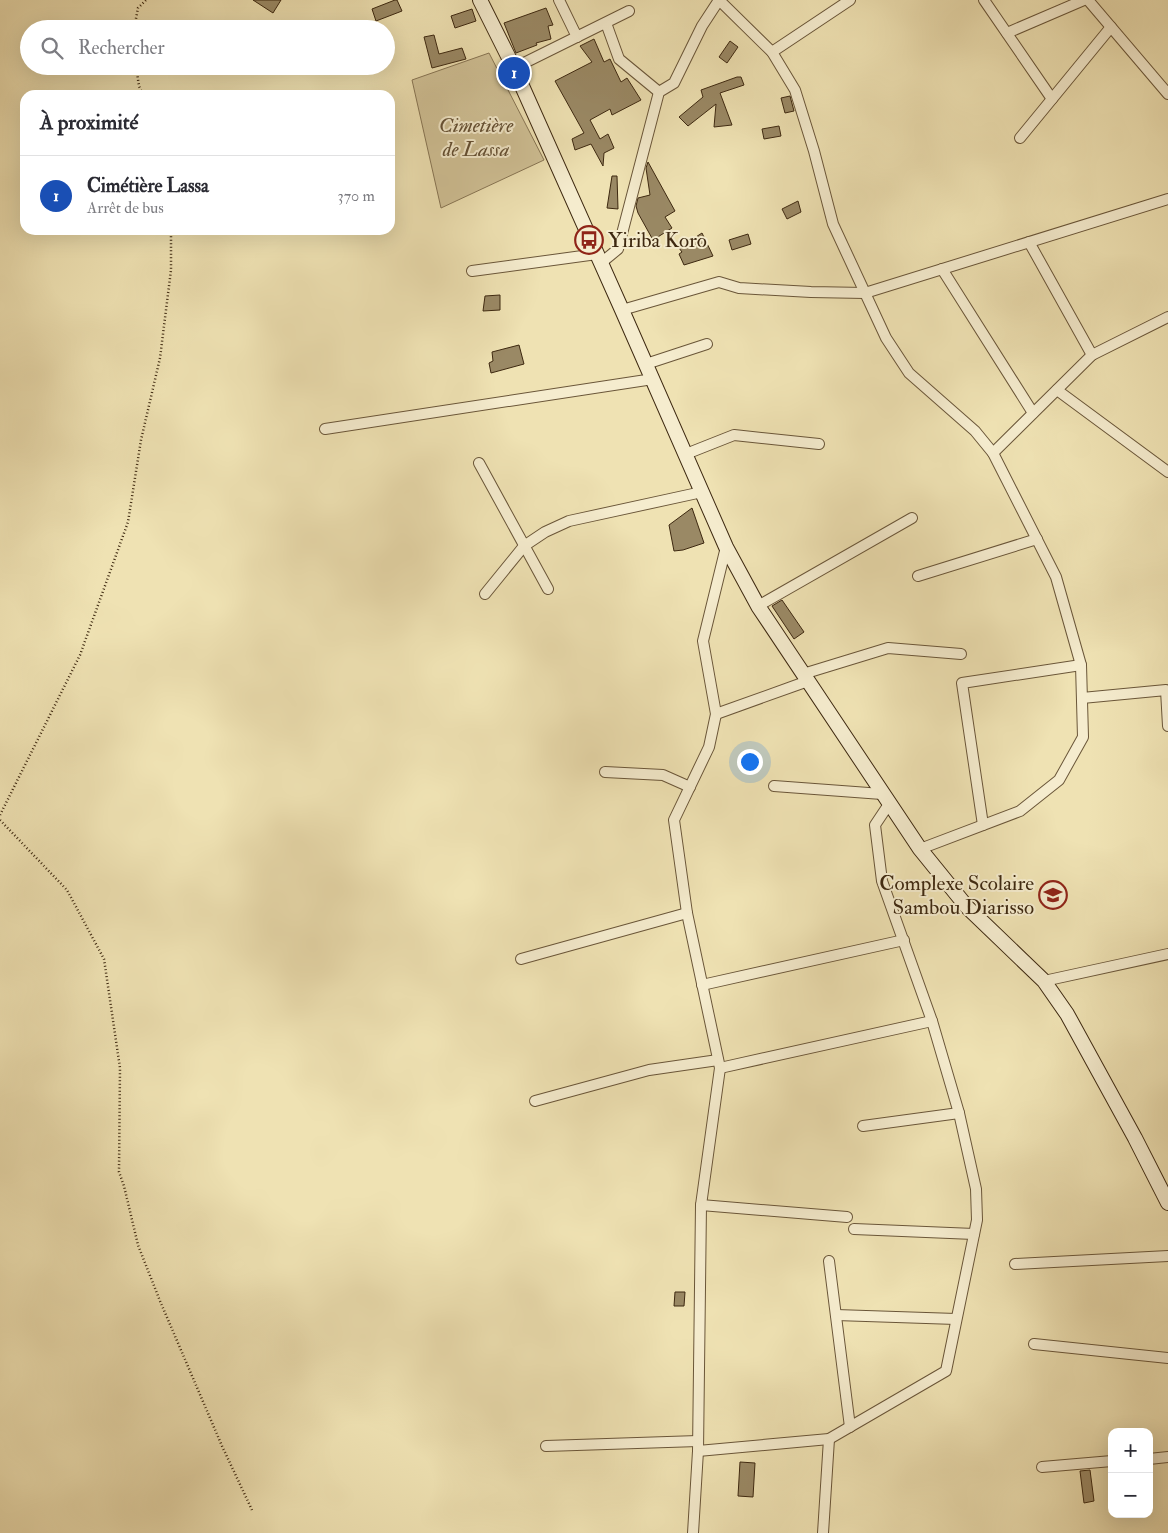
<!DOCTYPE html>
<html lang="fr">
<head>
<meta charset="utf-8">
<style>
	body { margin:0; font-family:"IM FELL Double Pica",serif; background:#f7f7f7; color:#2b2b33 }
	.controls { position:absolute; right:15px; bottom:15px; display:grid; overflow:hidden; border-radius:10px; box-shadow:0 5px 20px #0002 }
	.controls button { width:45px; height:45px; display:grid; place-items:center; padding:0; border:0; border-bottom:1px solid #e1e1e2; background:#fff; color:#2b2b33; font:25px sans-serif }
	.you { position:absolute; left:749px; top:761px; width:18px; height:18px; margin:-12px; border:4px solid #fff; border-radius:50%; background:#1a73e8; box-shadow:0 0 0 8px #1a73e833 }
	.badge { display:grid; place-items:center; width:32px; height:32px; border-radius:50%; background:#1a73e8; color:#fff; font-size:16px; font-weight:700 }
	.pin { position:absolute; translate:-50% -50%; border:2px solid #fff; box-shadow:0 1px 5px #0006 }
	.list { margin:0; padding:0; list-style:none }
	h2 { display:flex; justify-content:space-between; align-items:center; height:65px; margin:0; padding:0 20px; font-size:21px }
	h2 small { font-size:16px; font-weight:400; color:#7c7c81 }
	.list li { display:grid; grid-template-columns:32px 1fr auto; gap:15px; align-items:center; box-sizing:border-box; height:80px; padding:0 20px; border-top:1px solid #e1e1e2 }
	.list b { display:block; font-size:19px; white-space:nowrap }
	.list p { margin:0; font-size:16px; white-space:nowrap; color:#7c7c81 }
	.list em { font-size:16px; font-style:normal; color:#7c7c81 }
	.icon { flex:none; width:28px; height:28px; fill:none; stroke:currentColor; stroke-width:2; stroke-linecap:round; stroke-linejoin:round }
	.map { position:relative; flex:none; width:1168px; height:1533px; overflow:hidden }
	.search { position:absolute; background:#fff; box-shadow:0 5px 20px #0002; left:20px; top:20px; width:375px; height:55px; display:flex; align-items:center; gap:12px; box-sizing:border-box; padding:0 18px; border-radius:28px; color:#7c7c81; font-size:19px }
	.panel { position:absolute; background:#fff; box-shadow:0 5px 20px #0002; left:20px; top:90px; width:375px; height:145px; border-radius:15px }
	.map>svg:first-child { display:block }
</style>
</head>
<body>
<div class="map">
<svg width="1168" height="1533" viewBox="0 0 1168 1533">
	<rect width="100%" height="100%" fill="#efe2b3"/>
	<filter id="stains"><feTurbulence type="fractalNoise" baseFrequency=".004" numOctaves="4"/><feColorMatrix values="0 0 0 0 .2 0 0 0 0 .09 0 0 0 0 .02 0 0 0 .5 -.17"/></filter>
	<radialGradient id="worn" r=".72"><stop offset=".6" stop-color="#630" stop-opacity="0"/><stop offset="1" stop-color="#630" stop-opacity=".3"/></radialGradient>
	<polygon fill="#d1c297" stroke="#877554" points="489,53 544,160 441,208 412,80"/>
	<g fill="#9a8965" stroke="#3d2810">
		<polygon points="253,0 281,0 273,13"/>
		<polygon points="395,0 397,0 402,11 376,21 372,9"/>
		<polygon points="546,8 553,25 548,26 551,39 536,43 537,45 516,53 504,23"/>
		<polygon points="472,9 476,21 455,28 451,16"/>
		<polygon points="434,35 439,54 462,48 466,59 432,68 424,37"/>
		<polygon points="594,39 604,62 610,59 621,82 627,78 641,100 612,115 610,109 590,120 600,139 608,134 614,148 604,153 603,166 591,144 575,150 572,139 584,133 555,81 592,62 580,46"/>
		<polygon points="730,41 738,47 727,63 719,57"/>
		<polygon points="737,77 741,77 744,85 720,93 732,125 714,127 716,104 688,126 679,117 703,97 701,90"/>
		<polygon points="790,96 794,111 785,113 781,98"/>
		<polygon points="779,126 781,136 764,139 762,129"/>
		<polygon points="648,162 675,211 665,217 672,228 653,240 638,213 636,206 638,198 650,195 646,168"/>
		<polygon points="612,176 617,176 618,209 607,208"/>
		<polygon points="798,201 801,212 787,219 782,209"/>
		<polygon points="702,233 713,256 684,265 679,254 682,252 679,248"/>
		<polygon points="748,234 751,244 732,250 729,240"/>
		<polygon points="500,295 500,310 483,311 485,296"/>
		<polygon points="519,345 524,364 491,373 489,363 493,361 492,352"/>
		<polygon points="692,508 704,543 683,550 674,551 669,525"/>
		<polygon points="782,600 804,632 794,639 772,606"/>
		<polygon points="675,1292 685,1292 684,1306 674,1306"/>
		<polygon points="740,1462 755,1463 753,1497 738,1496"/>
		<polygon points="1090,1470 1094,1501 1084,1503 1080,1471"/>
	</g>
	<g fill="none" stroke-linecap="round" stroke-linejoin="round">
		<defs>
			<g id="street">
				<polyline points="559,0 577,37"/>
				<polyline points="719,0 772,52 795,90 814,151 833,224 886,338 909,373 975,431 993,453"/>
				<polyline points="984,0 1052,99"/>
				<polyline points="1088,0 1168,94"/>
				<polyline points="606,23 619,59 659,92"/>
				<polyline points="1007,33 1084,0"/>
				<polyline points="772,52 850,0"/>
				<polyline points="514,68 629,11"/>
				<polyline points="1020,138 1111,27"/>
				<polyline points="1029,242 1092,355"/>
				<polyline points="601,263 618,249 659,92 674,83 702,26 719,0"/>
				<polyline points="942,269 1033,413"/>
				<polyline points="472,271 597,254"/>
				<polyline points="622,310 719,282 739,288 811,292 865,293 1168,199"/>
				<polyline points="646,364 707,344"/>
				<polyline points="1057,390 1168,472"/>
				<polyline points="325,429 653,379"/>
				<polyline points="686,454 734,435 819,444"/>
				<polyline points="479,463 548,589"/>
				<polyline points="918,576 1037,539"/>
				<polyline points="485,594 524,546 545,532 569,521 702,492"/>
				<polyline points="758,606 912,518"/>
				<polyline points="803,674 888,648 961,654"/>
				<polyline points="1082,698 1166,690 1168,726"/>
				<polyline points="716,714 808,681"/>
				<polyline points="605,772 663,775 690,787"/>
				<polyline points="774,786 882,794"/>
				<polyline points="983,825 962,683 1081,665"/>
				<polyline points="920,849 1020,811 1059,780 1083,737 1081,665 1056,577 993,453 1092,355 1168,317"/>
				<polyline points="521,959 687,913"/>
				<polyline points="1044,981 1168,954"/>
				<polyline points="702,985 904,940"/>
				<polyline points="720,1068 932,1021"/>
				<polyline points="535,1101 649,1070 718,1060"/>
				<polyline points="863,1126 959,1113"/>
				<polyline points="701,1205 847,1217"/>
				<polyline points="854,1229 974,1234"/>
				<polyline points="829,1261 850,1427"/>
				<polyline points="1015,1264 1168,1256"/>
				<polyline points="836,1315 956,1319"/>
				<polyline points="1034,1344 1168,1358"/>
				<polyline points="546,1446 698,1441"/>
				<polyline points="698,1451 829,1439 946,1371 977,1220 976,1189 959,1113 932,1021 882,881 875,825 889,804"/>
				<polyline points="1149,1459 1168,1457"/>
				<polyline points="1042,1467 1112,1461"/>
				<polyline points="693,1533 698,1451 701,1205 720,1068 687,913 674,820 709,747 716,714 703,641 726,547"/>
				<polyline points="823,1533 829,1439"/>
			</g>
			<polyline id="secondary" points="480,0 514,68 622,310 726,547 758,606 920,849 967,907 1044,981 1067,1014 1135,1138 1168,1203"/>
		</defs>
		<use href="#street" stroke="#6a5639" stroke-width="12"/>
		<use href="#secondary" stroke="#3d2810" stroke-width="16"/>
		<g stroke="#3d2810" stroke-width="2.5" stroke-dasharray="1 2.5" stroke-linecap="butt">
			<polyline points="134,29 138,8 146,0"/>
			<polyline points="136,66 139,86 143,95"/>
			<polyline points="0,815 80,655 128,522 141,440 160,358 171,270 171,230"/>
			<polyline points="0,820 67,890 104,959 120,1068 119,1172 124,1186 138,1245 160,1301 222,1446 252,1510"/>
		</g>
		<use href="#street" stroke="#f5ecce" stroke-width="10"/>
		<use href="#secondary" stroke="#f5ecce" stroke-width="14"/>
	</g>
	<defs>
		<symbol id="bus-ring" viewBox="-11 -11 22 22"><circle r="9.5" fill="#f5ecce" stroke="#8f2418" stroke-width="1.5"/><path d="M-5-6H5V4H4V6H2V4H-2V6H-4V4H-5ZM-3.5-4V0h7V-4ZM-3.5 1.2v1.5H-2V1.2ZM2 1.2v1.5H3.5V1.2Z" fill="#8f2418"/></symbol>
		<symbol id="school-ring" viewBox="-11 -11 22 22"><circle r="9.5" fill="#f5ecce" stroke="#8f2418" stroke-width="1.5"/><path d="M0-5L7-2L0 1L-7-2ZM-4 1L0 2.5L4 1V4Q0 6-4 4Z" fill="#8f2418"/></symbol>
	</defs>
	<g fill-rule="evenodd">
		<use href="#bus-ring" x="573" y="224" width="32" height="32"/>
		<use href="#school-ring" x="1037" y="879" width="32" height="32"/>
	</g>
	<g text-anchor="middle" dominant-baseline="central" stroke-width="4" stroke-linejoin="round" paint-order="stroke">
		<g font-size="21" font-style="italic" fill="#624e32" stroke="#f5ecce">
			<text x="476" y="125">Cimetière<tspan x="476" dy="24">de Lassa</tspan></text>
		</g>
		<g font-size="21" fill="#3d2810" stroke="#f5ecce" text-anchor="start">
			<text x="608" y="240">Yiriba Koro</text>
			<text x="1034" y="883" text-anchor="end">Complexe Scolaire<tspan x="1034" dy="24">Sambou Diarisso</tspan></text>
		</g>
	</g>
	<rect width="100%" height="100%" filter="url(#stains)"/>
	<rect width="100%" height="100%" fill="url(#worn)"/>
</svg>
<div class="controls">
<button>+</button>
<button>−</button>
</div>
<div class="you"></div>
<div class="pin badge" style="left:514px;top:73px;background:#1a4fb4">1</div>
<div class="search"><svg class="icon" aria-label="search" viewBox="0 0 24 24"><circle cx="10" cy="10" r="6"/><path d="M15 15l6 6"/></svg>Rechercher</div>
<section class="panel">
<h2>À proximité<small></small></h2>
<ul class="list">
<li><span class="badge" style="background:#1a4fb4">1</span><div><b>Cimétière Lassa</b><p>Arrêt de bus</p></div><em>370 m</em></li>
</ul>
</section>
</div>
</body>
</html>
